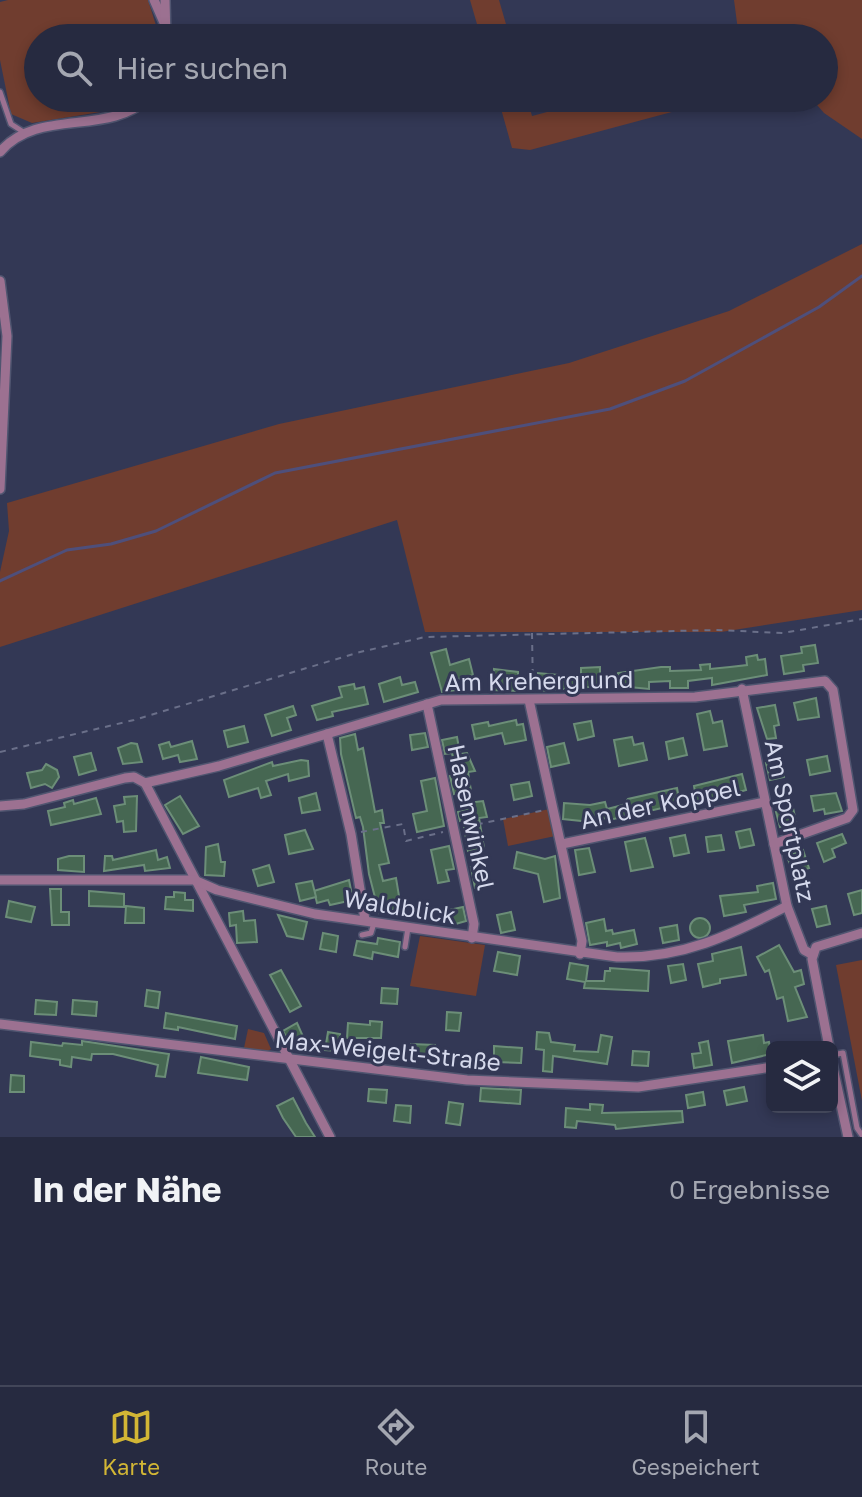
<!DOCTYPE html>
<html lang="de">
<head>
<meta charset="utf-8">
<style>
	body { margin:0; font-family:"Golos Text",sans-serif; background:#32364b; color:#f1f3f6 }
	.controls { position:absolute; right:24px; bottom:24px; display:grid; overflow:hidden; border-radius:12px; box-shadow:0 4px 12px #0003 }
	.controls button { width:72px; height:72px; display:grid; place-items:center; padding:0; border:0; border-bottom:2px solid #424659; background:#262a40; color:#f1f3f6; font:40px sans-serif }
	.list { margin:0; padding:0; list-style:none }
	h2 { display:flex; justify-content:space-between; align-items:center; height:104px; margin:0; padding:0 32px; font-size:34px }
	h2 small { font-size:26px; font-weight:400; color:#a4a7b1 }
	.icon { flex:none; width:44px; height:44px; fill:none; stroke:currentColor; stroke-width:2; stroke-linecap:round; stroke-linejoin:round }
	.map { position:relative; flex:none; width:862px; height:1137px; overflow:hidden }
	.search { position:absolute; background:#262a40; box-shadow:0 4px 12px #0003; left:24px; right:24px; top:24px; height:88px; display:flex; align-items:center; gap:20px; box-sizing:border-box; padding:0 28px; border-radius:44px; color:#a4a7b1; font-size:30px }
	.sheet { height:248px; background:#262a40 }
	nav { display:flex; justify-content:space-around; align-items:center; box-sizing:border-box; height:112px; border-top:2px solid #424659; background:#262a40; font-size:22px; color:#a4a7b1 }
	nav a { display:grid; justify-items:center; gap:4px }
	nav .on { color:#d2b635 }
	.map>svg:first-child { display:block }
</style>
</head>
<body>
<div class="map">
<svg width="862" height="1137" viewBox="0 0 862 1137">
	<rect width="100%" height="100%" fill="#333855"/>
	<g fill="#703d2f">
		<polygon points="8,0 148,0 160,38 38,38 38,98 136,98 119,109 32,123 11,114 0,60 0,2"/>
		<polygon points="470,0 499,0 510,38 481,38"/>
		<polygon points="734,0 862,0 862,139 824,113 811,98 824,98 824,38 739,38"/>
		<polygon points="498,98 527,98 532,116 600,98 724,98 530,150 512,148"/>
		<polygon points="862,244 862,610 721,632 425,632 397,520 0,647 0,572 9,531 7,503 279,424 569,363 729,311"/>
		<polygon points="554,808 560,835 508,846 503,819"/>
		<polygon points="420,936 485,945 476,996 410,986"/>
		<polygon points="862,960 862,1101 836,965"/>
		<polygon points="248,1029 264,1033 271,1049 266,1052 244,1048"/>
	</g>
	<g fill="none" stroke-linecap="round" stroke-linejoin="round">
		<polyline stroke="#4e4f7b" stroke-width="3" points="0,581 67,550 111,544 156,531 275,473 610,409 685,381 819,307 862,276"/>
	</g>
	<g fill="#466752" stroke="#6c8e78" stroke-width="2">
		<polygon points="815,645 818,663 803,665 804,671 784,674 781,656 802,653 801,647"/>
		<polygon points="446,649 450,665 469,659 473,675 454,680 457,690 442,692 431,653"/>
		<polygon points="757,655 758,660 765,659 767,675 712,685 712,678 688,681 688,688 670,688 670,681 649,682 649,689 619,686 618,673 661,667 670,667 670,671 701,670 700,665 710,664 710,669 730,667 747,665 746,657"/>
		<polygon points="600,667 600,686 539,691 538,673 581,677 581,668"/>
		<polygon points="494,669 518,672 518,691 493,690"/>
		<polygon points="400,677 402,685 415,682 418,692 384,702 379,684"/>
		<polygon points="354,684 355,689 364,687 368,704 332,712 333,716 317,720 312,706 342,697 339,687"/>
		<polygon points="816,698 819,717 798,720 794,703"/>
		<polygon points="775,705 779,725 774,726 776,738 767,739 757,708"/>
		<polygon points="293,706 296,715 287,718 291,730 272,736 265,715"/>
		<polygon points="710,711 713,723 722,721 727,746 704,750 697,714"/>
		<polygon points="516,720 517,725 523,724 526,740 505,744 502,733 475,739 472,725 488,722 489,726"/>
		<polygon points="591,721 594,736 578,740 574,724"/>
		<polygon points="244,726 248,742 228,747 224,731"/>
		<polygon points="425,733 428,747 412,750 410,735"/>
		<polygon points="355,734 358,750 363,748 375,812 382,810 384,823 380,823 389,863 379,865 383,881 396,878 401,908 379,913 369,874 363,827 360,817 356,818 341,754 340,738"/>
		<polygon points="457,737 460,754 467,753 475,771 468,772 471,791 454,794 450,776 456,775 452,753 445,754 442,740"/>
		<polygon points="632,737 634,745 643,743 647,760 619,766 614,740"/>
		<polygon points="683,738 687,755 669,759 666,742"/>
		<polygon points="192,741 197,759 180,762 178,755 163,759 159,745 169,742 171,747"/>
		<polygon points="131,743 137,744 142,762 123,764 118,748"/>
		<polygon points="564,743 569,763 551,767 547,747"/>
		<polygon points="91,753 96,770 79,775 74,757"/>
		<polygon points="827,756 830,771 810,775 807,760"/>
		<polygon points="301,760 308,761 309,776 289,781 288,774 266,781 271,795 261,798 258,788 229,797 224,780 272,762 273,766"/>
		<polygon points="781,760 784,777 770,780 766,763"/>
		<polygon points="46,764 57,770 59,777 52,788 45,784 31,788 27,773 42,770"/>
		<polygon points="742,774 746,790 697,804 694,786"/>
		<polygon points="435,778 444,826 417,832 413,814 427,811 421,781"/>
		<polygon points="529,782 532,796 514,800 511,785"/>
		<polygon points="677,788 680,804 609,820 609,817 591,822 563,819 564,803 590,805 605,802 607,809 623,805 628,799"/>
		<polygon points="316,793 320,810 302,813 299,798"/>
		<polygon points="836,793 842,811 825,814 824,809 814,811 811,796"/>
		<polygon points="137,796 136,831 124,832 123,821 117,822 114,806 125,804 124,797"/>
		<polygon points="180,796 199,826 183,834 165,805"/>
		<polygon points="96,798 101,814 51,825 48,811 65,807 64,803 73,800 74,804"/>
		<polygon points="483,801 487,817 479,818 484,848 468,851 463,820 460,821 458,812 467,810 466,803"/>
		<polygon points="793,808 796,821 780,827 776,812"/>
		<polygon points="750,829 754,845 740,848 736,832"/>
		<polygon points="305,830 313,849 289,854 285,835"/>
		<polygon points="842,834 846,843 832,849 835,857 824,862 817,843"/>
		<polygon points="685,835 689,853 674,856 670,838"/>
		<polygon points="721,835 724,850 708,852 706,837"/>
		<polygon points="645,838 653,867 631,871 625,842"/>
		<polygon points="218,844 221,862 225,862 224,876 205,875 206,847"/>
		<polygon points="449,846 454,869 446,870 449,881 438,883 431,850"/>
		<polygon points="589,848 595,872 579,875 575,850"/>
		<polygon points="156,850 158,860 167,857 170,868 145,871 144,865 104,871 105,856 112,856 113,860"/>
		<polygon points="803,850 809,868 793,873 787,856"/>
		<polygon points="517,852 545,859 555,856 560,898 544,902 538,874 514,868"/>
		<polygon points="69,856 84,856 84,872 58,870 58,859"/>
		<polygon points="486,864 490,886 475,888 471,867"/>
		<polygon points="269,865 274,882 258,886 253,870"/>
		<polygon points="349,880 353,900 330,905 328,900 317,903 314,891"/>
		<polygon points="312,881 316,897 300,901 296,884"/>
		<polygon points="773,883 776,899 744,905 746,912 724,916 720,896 758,892 757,886"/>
		<polygon points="50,889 61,889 61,912 69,912 69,925 52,925"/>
		<polygon points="862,890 862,913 854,915 848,894"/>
		<polygon points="89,891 124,894 124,907 89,906"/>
		<polygon points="174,892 185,893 185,900 193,900 193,911 165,909 166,897 174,897"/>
		<polygon points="9,901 35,907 31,922 6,917"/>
		<polygon points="126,906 144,908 144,923 125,923"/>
		<polygon points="826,906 830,924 817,927 812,909"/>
		<polygon points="463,907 466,921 452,925 449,910"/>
		<polygon points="243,911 244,921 255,920 257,942 237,943 236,925 230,926 229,913"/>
		<polygon points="511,912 515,930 501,933 497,915"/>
		<polygon points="278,915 307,922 303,939 287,936"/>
		<circle cx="700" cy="928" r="10"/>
		<polygon points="604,919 606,931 612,930 613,934 634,930 637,944 621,948 620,943 607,946 607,942 590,945 586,923"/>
		<polygon points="677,925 679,940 663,943 660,928"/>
		<polygon points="323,933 338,936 336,952 320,949"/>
		<polygon points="378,938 400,942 398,957 373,952 372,959 354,955 357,941 377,944"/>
		<polygon points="779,945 794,972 801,970 804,984 795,987 807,1017 788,1021 783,997 777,999 769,970 765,972 757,957"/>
		<polygon points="741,947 746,975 720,979 720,983 703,987 698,964 713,961 712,954"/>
		<polygon points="498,952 520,956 517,975 494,971"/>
		<polygon points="570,963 588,966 586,981 604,981 605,971 610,971 610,968 649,971 648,991 584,988 585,982 567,979"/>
		<polygon points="683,964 686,980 671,983 668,966"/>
		<polygon points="281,970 301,1006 290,1012 270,975"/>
		<polygon points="382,988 398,989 397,1004 381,1003"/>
		<polygon points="147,990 160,992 158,1008 145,1006"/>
		<polygon points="36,1000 57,1002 56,1015 35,1014"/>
		<polygon points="73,1000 97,1002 96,1016 72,1014"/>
		<polygon points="447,1012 461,1013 459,1031 446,1030"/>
		<polygon points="166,1013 237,1026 235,1039 178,1027 178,1030 164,1028"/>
		<polygon points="370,1021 382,1022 381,1038 347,1038 348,1023 370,1025"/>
		<polygon points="297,1023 305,1041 292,1048 283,1031"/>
		<polygon points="328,1032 340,1034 338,1051 325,1050"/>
		<polygon points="537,1032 549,1033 551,1042 575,1045 574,1051 598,1052 601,1035 612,1037 607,1064 553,1056 552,1072 543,1071 544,1050 536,1049"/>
		<polygon points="763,1035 764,1043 769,1042 771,1054 732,1063 728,1041"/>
		<polygon points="82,1041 169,1054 165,1077 156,1076 158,1065 113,1054 92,1054 91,1060 72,1057 71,1067 60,1065 60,1060 30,1056 31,1042 62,1046 63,1043 82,1045"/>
		<polygon points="708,1041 712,1065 694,1068 692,1054 701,1053 699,1043"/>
		<polygon points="411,1044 435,1045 434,1059 411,1057"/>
		<polygon points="494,1046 522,1048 521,1063 494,1062"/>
		<polygon points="633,1051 649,1052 648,1066 632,1065"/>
		<polygon points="201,1057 249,1067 247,1080 198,1073"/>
		<polygon points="11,1075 24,1076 24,1092 10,1092"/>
		<polygon points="744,1087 747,1101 727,1105 724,1091"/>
		<polygon points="481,1088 521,1090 520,1104 480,1101"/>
		<polygon points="369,1089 387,1090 386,1103 368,1101"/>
		<polygon points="703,1092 705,1105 688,1108 686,1095"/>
		<polygon points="293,1098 306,1123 315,1137 296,1137 283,1118 277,1106"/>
		<polygon points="449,1102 463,1104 460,1125 446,1123"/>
		<polygon points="590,1104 603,1105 602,1113 682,1111 683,1122 616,1129 615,1125 577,1121 576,1128 565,1127 566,1108 590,1110"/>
		<polygon points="396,1105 411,1106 410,1123 394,1121"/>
	</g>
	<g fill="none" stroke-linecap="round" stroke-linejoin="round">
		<defs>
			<g id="lane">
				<polyline points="0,92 11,124 25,133"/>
				<polyline points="362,935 371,933 374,923"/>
				<polyline points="405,947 408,928"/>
				<polyline points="832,1055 843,1053 857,1128 862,1135"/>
			</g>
			<g id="street">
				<polyline points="154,0 165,25"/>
				<polyline points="165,0 166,38"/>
				<path d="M0,152C38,107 108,137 148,98"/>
				<polyline points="0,281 7,336 0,489"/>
				<polyline points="742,689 787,906 804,950 813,955"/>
				<polyline points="529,700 582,941 580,954"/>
				<polyline points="427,704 474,924 472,938"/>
				<polyline points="327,734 351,834 365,920"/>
				<polyline points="145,783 330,1137"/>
				<polyline points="0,806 24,804 125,778 134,777 145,783 219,766 441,700 695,697 825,681 833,690 853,810 847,818 774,844"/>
				<polyline points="562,844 765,802"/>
				<path d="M0,880H194L217,890L315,914L617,957C682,959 731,935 787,906"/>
				<polyline points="0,1024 467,1080 638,1087 772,1067"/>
				<polyline points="829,1047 812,959 816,947 862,933"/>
				<polyline points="832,1063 848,1137"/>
			</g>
		</defs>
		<use href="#lane" stroke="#505570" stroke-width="8"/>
		<use href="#street" stroke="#505570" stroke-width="12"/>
		<g stroke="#6a6f89" stroke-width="2" stroke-dasharray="6 6" stroke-linecap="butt">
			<polyline points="532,633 533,691"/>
			<polyline points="0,752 134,720 360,652 425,637 716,630 783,633 862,619"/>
			<polyline points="465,827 545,810"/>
			<polyline points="361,832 403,824 406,841 443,832"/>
		</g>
		<use href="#lane" stroke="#9c7191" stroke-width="5"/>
		<use href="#street" stroke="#9c7191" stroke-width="9"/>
	</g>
	<g text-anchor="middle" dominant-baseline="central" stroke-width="6" stroke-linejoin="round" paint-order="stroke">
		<g font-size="24" fill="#d5d9ec" stroke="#333855">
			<text transform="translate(539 680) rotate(-1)">Am Krehergrund</text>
			<text transform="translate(660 803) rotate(-12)">An der Koppel</text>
			<text transform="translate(472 817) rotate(78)">Hasenwinkel</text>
			<text transform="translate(791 821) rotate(78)">Am Sportplatz</text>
			<text transform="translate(400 906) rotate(9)">Waldblick</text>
			<text transform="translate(388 1050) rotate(6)">Max-Weigelt-Straße</text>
		</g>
	</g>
</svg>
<div class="controls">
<button><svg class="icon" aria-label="layers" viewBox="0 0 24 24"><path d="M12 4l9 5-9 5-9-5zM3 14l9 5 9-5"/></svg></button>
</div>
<div class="search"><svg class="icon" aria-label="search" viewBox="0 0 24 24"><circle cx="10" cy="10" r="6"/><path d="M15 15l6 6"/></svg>Hier suchen</div>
</div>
<section class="sheet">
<h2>In der Nähe<small>0 Ergebnisse</small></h2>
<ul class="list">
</ul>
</section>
<nav>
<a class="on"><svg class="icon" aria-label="map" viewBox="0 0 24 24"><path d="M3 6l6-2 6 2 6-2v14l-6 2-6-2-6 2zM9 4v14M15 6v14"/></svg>Karte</a>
<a><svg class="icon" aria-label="directions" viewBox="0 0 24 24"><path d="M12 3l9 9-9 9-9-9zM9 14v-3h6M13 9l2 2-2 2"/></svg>Route</a>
<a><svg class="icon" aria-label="saved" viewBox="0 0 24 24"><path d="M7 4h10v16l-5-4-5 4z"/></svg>Gespeichert</a>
</nav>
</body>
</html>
